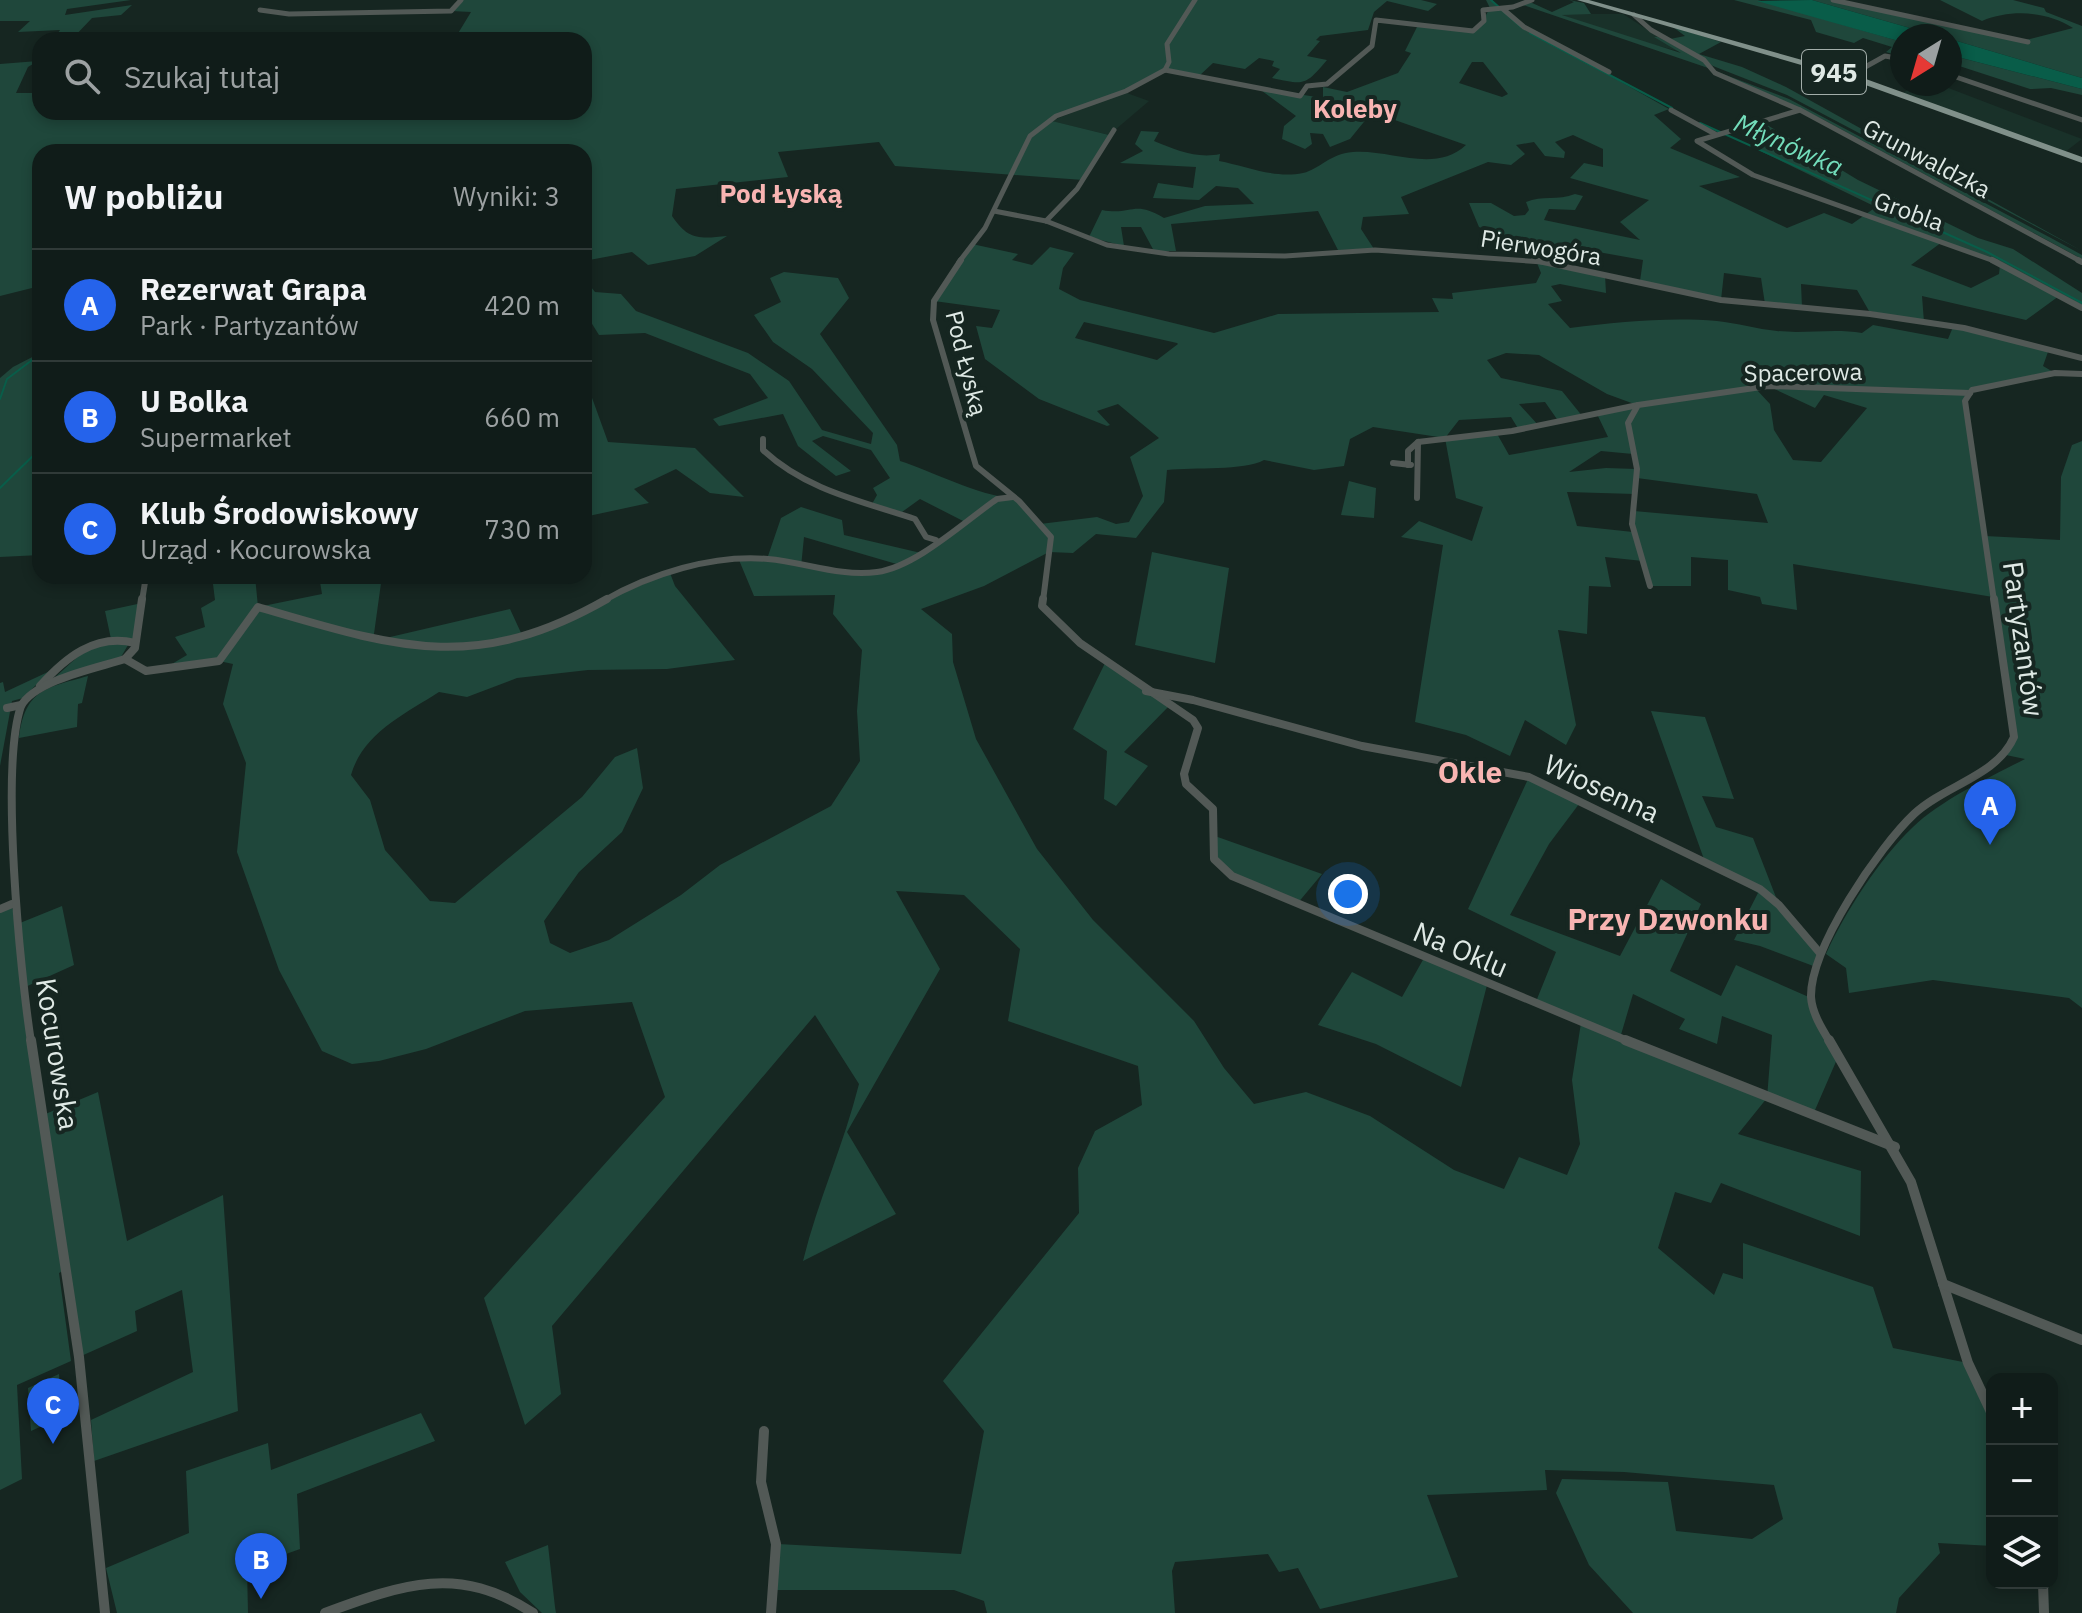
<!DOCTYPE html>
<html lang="pl">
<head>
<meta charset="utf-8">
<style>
	body { margin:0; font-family:"IBM Plex Sans",sans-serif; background:#192522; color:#f1f3f6 }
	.controls { position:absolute; right:24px; bottom:24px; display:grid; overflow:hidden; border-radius:16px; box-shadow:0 4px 12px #0003 }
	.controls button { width:72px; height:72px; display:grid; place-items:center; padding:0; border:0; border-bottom:2px solid #303a38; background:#101c19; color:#f1f3f6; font:40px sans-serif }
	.compass { position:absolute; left:1890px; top:24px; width:72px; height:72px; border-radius:50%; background:#101c19; box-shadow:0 4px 12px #0003; rotate:217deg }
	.you { position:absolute; left:1348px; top:894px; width:28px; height:28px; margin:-20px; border:6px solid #fff; border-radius:50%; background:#1a73e8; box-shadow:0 0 0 12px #1a73e833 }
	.badge { display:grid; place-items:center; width:52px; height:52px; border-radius:50%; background:#2563eb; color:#fff; font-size:26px; font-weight:700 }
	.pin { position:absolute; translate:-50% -66px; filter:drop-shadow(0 2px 4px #0008) }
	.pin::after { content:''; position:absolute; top:42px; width:28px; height:24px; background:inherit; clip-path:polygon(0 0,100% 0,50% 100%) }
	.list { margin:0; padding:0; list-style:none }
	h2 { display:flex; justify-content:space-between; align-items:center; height:104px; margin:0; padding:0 32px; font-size:34px }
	h2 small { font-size:26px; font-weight:400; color:#9ca1a2 }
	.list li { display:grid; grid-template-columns:52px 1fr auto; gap:24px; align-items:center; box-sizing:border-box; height:112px; padding:0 32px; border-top:2px solid #303a38 }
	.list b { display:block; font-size:30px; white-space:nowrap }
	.list p { margin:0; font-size:26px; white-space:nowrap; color:#9ca1a2 }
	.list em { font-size:26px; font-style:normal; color:#9ca1a2 }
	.icon { flex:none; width:44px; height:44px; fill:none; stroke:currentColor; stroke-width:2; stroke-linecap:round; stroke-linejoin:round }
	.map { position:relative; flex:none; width:2082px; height:1613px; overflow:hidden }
	.search { position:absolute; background:#101c19; box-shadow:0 4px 12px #0003; left:32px; top:32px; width:560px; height:88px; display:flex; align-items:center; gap:20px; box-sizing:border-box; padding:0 28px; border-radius:24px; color:#9ca1a2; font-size:30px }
	.panel { position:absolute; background:#101c19; box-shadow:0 4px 12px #0003; left:32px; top:144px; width:560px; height:440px; border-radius:24px }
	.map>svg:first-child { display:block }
</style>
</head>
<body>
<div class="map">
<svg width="2082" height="1613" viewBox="0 0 2082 1613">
	<rect width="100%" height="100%" fill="#162621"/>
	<g fill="#193129">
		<polygon points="1559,14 1623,14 1682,52 1630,39"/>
		<polygon points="1917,84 1938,84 2082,139 2065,152 1901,94"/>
		<polygon points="1124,92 1149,101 1109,135 1051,121"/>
	</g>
	<g fill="#1f473b" fill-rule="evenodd">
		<polygon points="0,0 131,0 67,9 65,15 132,5 121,15 92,18 72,39 53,40 60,30 18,32 30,21 0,21"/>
		<path d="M461,0H1421L1437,4L1428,11L1387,1L1374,12L1368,30L1320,36L1316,40L1320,41L1307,56L1327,60C1305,86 1305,85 1272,78L1280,69L1272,66L1274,61L1259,58L1245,69L1213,63L1199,76L1164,70L1144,83L1056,116L1052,121L1109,135L1116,127L1083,180L895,166L879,142L778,152L788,177L676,189L672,216C688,240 699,239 727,236L695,256L648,265L632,252L584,261V152H40V286L0,296V64L38,61L28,67L16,93H40V112H584V40H454L471,12L451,11Z"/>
		<path d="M1486,0H1492L1522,26L1669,109L1654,115L1681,139L1670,148L1740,177L1699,186L1787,228L1824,213L1852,224L1876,207L1750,146L1771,137L1750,125L1764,123L1858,180L1978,238L2013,249L2082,293V305L1997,260L1942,242L1911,265L1971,288L1999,274L2000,265L2059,296L2026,320L1922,296L1924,322L1869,311L1857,290L1801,284L1802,307L1765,304L1761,278L1724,273L1721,300L1640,281L1643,260L1559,245L1503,241L1500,234L1479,227L1469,203H1491L1514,216L1525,215L1529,210L1526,202C1542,195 1558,201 1575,194L1583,196L1575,210L1549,209L1544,220L1640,240L1620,222L1649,200L1570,178L1584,163L1603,167V149L1573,135L1555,142L1565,152L1564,158L1545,156L1534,142L1516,145L1525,154L1511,165L1488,162L1401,197L1409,214L1363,217L1361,229L1374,249L1338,250L1318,211L1171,224L1176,251H1154L1141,227H1121L1124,246L1089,237L1102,210C1132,216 1133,199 1164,218L1205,206L1254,204L1238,188L1216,186L1199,200L1153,198L1158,183L1193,188L1196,167L1120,163L1143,151L1135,144L1141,131L1159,132L1154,141C1176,150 1197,159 1220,154L1219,161C1246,166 1274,179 1303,173C1320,169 1329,154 1353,152C1390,149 1435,174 1466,145L1372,112L1350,139L1330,147L1323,134L1310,133L1312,144L1305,149L1282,139L1284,126L1296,116L1258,88L1323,98V87L1347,92L1398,73L1411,53L1405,51L1418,25L1478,29L1490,8ZM1472,62H1483L1508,94L1502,97L1459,83Z"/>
		<polygon points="1569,0 1584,3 1591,14 1562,15 1681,53 1654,37 1658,37 1700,59 1711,69 1523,5 1530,2 1552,12 1574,2"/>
		<polygon points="1734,0 1758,0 1902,42 1902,57 1886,52 1892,47 1863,38 1854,43 1816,32 1811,20"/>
		<path d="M1812,0H1830L2026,40L2073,28C2047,11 2011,9 1982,21L1940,0H2013L2044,8L2046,12L2082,26V78L1950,39V36H1938Z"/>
		<polygon points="1673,27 1721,42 1699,54 1742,67 1786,87 2082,251 1787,95 1713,66 1670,39 1685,36"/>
		<polygon points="1950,55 2082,89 2082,95 2051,88 2030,89 1950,63"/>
		<polygon points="1718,72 1789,99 2051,238 2082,255 2082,259 1822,119"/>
		<path d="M972,244L1018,254L1012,260L1032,265L1050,247L1074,253L1063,268L1059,289L1080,300L1214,333L1278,314L1439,312L1432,298L1453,299L1452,293L1536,283L1541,273L1537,263L1605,275L1606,293L1560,284L1551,286L1562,301L1548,304L1570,328C1619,322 1667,317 1717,321C1737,323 1757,329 1777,331C1806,334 1834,328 1862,333L1873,325L1948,339L1953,327L2049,349L2043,366L2055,373L1973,390L1965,402L1985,536L2060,540L2061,477L2072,445L2082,441V1008L2069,998L1933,980L1849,993L1846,968L1826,954C1844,914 1879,859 1913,827C1941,800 1990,777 2025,759L2006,755L2014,737L1993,597L1793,564L1797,610L1762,604L1760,597L1728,590V560L1691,557V586H1650L1643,561L1605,557L1611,587L1589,586L1587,634L1558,630L1576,725L1566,745L1525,720L1510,756L1466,735L1415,722L1443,545L1401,537L1419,521L1472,541L1483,507L1456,498L1445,438L1373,427L1350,439L1344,466L1314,470L1264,460C1244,471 1194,467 1167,470L1164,502L1136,538L1096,534L1073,553L1049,552L984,586L921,609L952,634L953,662L976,739L1037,849L1093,920L1194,1021L1224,1068L1254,1104L1306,1092L1370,1116L1454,1170L1504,1189L1519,1157L1567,1175L1580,1144L1572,1080L1581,1023L1535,1004L1556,952L1468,909L1529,777L1579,804L1549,844L1510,915L1620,956L1661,879L1701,904L1670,971L1721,996L1736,965L1811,998L1838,1057L1812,1117L1767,1098L1738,1134L1861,1171L1860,1236L1721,1183L1711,1203L1675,1192L1658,1248L1714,1295L1723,1273L1743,1279V1243L1873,1287L1893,1348L1968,1363L1992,1417V1546L1938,1543L1940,1553L1899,1598L1896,1613H1633L1589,1565L1556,1493L1562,1479L1668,1482L1676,1531L1752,1539L1783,1519L1774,1485L1624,1472L1545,1470L1547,1490L1427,1495L1458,1577L1320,1609L1298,1568L1279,1572L1268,1554L1175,1562L1172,1571L1175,1613H987L984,1601L954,1590H775L778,1544L961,1554L984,1431L943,1381L1079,1213L1078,1168L1095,1131L1142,1105L1138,1066L1008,1021L1020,949L964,895L896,891L940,969L847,1132L896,1214L803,1261C818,1200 844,1144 859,1084L815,1015L552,1326L561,1394L525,1425L484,1298L665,1097L632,1002L525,1011L426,1049L379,1061L352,1064L322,1051L279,970L237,852L246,763L223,704L233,664L219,661L165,668L187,655L175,637L205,627L201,608L215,600L212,576H255L258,607L322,594L319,576H382L373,641L510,609L522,635L670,573L675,586L735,660L667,669L588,670L517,678L467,697L439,692C405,714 363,733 351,775L370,800L385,850L430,901L455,903L582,797L615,757L637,748L643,788L622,832L579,872L544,921L550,943L570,953L609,940L681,895L720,865L831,806L860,761L857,711L862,650L833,614L835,595L754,596L739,560L767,559L781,518L801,507L842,520L844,535L921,553L967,523L920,499L902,512L872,504L877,495L873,488L890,478L871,450L823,436L812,441L851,471L836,476L798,446L783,414L719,426L713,419L768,398L750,374L645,333L599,335L584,311V278L595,292L621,294L636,311L748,353L789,381L822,430L871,444L873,433L812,369L773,342L754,315L781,302L770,278L784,272L838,278L849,298L820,334L897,445L900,461C929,470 988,500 1013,497L1040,524L1097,517L1116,524L1129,522L1143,496L1130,457L1159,438L1118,404L1097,411L1110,425L1107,426L1039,399L985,359L976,326L992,328L1000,310L934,301ZM1084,322L1177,343L1178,344L1157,360L1075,338ZM1506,353L1539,355L1607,394L1637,405L1597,414L1608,437L1509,455L1496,432L1445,438L1459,420L1511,417L1519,430L1539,426L1519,404L1545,402L1559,422L1583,417L1562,391L1501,378L1487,360ZM1768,386L1815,408L1824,395L1867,408L1821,462L1793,460L1774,430L1770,404L1756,389ZM1601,451L1633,454L1636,469L1606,468L1569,472ZM1637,478L1757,494L1768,523L1634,511L1633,532L1577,526L1567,492L1635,494ZM804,537L900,565L877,572L801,567ZM1633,994L1685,1019L1679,1029L1717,1044L1722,1016L1772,1035L1767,1098L1620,1038Z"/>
		<polygon points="40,353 40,555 0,557 0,378 13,367"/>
		<polygon points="591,395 608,442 695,448 744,497 710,493 676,469 634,489 649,503 584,517 584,396"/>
		<polygon points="1349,481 1376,488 1374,518 1341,515"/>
		<polygon points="1152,552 1229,568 1215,663 1135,645"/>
		<polygon points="142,603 135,643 111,639 105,611"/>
		<polygon points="110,642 128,645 121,657 51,681 84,651"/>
		<polygon points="1106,661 1169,706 1124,752 1148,766 1116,806 1104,799 1107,751 1073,729"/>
		<polygon points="50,671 23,698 12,701 0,766 0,683 3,682 5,692"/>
		<path d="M88,676L82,703L78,704L77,727L19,738C25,690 45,688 88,676Z"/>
		<polygon points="1651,711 1705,717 1734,799 1702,796 1716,827 1753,838 1779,905 1819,952 1816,967 1760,946 1734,940 1758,893 1705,862"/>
		<polygon points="1212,835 1322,874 1297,904 1232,876 1214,862"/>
		<polygon points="12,904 15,925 62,906 74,965 23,988 43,1115 98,1092 127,1241 223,1195 238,1411 94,1461 91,1420 193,1372 182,1290 135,1311 137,1331 79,1357 66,1269 59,1273 71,1361 17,1385 22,1479 0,1490 0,909"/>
		<polygon points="1424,958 1487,985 1461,1087 1376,1044 1318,1025 1352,972 1402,997"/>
		<polygon points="59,1374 62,1417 31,1431 28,1388"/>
		<polygon points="421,1413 435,1441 297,1494 300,1549 247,1568 248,1613 117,1613 106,1568 189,1533 186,1471 268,1443 271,1470"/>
		<polygon points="548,1545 555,1607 556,1613 542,1613 520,1592 505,1562"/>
	</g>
	<g fill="#095d49">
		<polygon points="1812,0 1938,36 1902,36 1902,42 1757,1"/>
		<polygon points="1950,39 2082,78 2082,89 1950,55"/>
	</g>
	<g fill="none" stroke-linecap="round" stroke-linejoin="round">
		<g stroke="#095d49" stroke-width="2">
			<polyline points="1491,0 1521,27"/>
			<polyline points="1530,33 1672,108"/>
			<polyline points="1700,123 1987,252 2082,303"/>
			<polyline points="0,399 7,379 40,354"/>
			<polyline points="0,488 40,449"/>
		</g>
		<g stroke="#525956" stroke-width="5">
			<polyline points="1833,0 2028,42"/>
			<polyline points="1503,9 1524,27 1609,72"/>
			<polyline points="260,10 289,14 451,11 461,0"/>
			<polyline points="1634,15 1651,30 1704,60 1715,73 1800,110 2082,262"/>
			<polyline points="1165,70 1300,96 1307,86 1327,84 1372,46 1376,20 1473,31 1484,21 1483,10 1513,7 1532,0"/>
			<polyline points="1165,70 1169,62 1167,44 1195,0"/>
			<polyline points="1950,75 2082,120"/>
			<polyline points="1849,76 1885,56 1902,59"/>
			<polyline points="1671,110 1715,134"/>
			<polyline points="1800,110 1697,141 1753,175 1997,262"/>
			<polyline points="994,211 1046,221 1107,245 1169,254 1285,256 1375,250 1543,262"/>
			<polyline points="1046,221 1077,189 1114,130"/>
			<polyline points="959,262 985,228 1030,136 1056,116 1126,91 1165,70"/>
		</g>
		<g stroke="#525956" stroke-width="6">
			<polyline points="961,260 934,301 933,320 976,466 1019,501 1051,537 1043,601"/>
			<polyline points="1534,260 1721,300 1870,314 1964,328 2082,358"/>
			<polyline points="1992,260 2082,308"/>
			<polyline points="2078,260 2082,262"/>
			<path d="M763,439V450C806,490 861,501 915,519L926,537L936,540"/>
			<polyline points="1393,463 1411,465"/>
			<polyline points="1408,465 1408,451 1418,442"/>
			<polyline points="1417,498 1418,442 1512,431 1638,405"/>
			<polyline points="1650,586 1632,524 1637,469 1628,423 1638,405 1768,386 1970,393"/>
			<polyline points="142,601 146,576"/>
			<path d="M603,601C650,574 713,554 768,559C804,562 840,577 877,572C916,567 965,521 997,499L1013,497"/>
			<polyline points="1994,601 1965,401 1972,390 2055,373 2082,374"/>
		</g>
		<g stroke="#525956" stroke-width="8">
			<polyline points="1043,599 1042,606 1080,643 1193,720 1198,728 1184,774 1186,784 1213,809 1214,859 1232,876 1630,1042"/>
			<path d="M125,659L146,671L219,661L258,607C395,647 474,675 607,599"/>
			<path d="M40,686C65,658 95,633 135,643"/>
			<polyline points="1146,691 1193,700 1362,746 1529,777 1760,889 1779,905 1819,952"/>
			<polyline points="7,708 21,705"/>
			<polyline points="0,909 12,904"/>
			<path d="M31,1042C20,970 0,767 21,706C35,680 97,668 125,659L135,648L142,599"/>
			<path d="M1830,1042C1822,1029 1812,1013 1811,997C1810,948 1879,847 1914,814C1945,785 1997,776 2014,737L1994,599"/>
		</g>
		<g stroke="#525956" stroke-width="10">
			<polyline points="31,1040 79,1357 105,1613"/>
			<polyline points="1625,1040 1895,1147"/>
			<polyline points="1829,1040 1911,1182 1968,1363 1992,1414"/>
			<polyline points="1943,1284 2082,1340"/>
			<polyline points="764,1431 761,1482 776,1544 771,1613"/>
			<polyline points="2043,1583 2044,1613"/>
			<path d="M325,1613C403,1584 459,1564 533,1613"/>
		</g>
		<polygon fill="#80908a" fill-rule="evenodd" points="1577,0 1589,0 1852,74 2082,157 2082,163 1846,78"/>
	</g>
	<g text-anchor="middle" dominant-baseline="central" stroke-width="8" stroke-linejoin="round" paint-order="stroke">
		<g font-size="24" fill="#dfe9e5" stroke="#162621">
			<text transform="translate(1927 158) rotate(28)">Grunwaldzka</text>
			<text transform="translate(1909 211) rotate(20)">Grobla</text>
			<text transform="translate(1541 247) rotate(9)">Pierwogóra</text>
			<text transform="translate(967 363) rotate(76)">Pod Łyską</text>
			<text transform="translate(1803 372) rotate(-1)">Spacerowa</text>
		</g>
		<rect fill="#162621" stroke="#a3aeaa" stroke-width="2" x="1802" y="50" width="64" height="44" rx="6"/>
		<g font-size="26" font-weight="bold" fill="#dfe9e5">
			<text x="1834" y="72">945</text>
		</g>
		<g font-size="26" font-weight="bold" fill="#f8b4b2" stroke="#162621">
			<text x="1355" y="108">Koleby</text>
			<text x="781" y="193">Pod Łyską</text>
		</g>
		<g font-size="26" font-style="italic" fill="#73ddbb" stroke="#162621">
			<text transform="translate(1789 144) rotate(24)">Młynówka</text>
		</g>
		<g font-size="28" fill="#dfe9e5" stroke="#162621">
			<text transform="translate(2024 639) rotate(82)">Partyzantów</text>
			<text transform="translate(1602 788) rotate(25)">Wiosenna</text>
			<text transform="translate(1461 949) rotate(23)">Na Oklu</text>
			<text transform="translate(58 1054) rotate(81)">Kocurowska</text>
		</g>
		<g font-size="30" font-weight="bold" fill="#f8b4b2" stroke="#162621">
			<text x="1470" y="771">Okle</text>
			<text x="1668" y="918">Przy Dzwonku</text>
		</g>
	</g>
</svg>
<div class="controls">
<button>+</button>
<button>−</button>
<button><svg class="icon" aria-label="layers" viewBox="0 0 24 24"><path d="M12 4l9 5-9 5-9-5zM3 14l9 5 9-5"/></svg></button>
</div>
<svg class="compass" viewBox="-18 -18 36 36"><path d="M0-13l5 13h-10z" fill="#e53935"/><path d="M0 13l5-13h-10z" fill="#9ca1a2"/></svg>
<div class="you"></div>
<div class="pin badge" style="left:1990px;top:845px">A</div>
<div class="pin badge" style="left:261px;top:1599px">B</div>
<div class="pin badge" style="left:53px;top:1444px">C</div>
<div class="search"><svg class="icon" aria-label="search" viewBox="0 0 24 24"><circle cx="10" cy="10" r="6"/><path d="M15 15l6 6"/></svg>Szukaj tutaj</div>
<section class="panel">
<h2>W pobliżu<small>Wyniki: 3</small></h2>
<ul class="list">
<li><span class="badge">A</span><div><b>Rezerwat Grapa</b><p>Park · Partyzantów</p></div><em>420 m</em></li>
<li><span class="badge">B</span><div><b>U Bolka</b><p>Supermarket</p></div><em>660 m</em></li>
<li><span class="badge">C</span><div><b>Klub Środowiskowy</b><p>Urząd · Kocurowska</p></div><em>730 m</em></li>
</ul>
</section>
</div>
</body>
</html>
